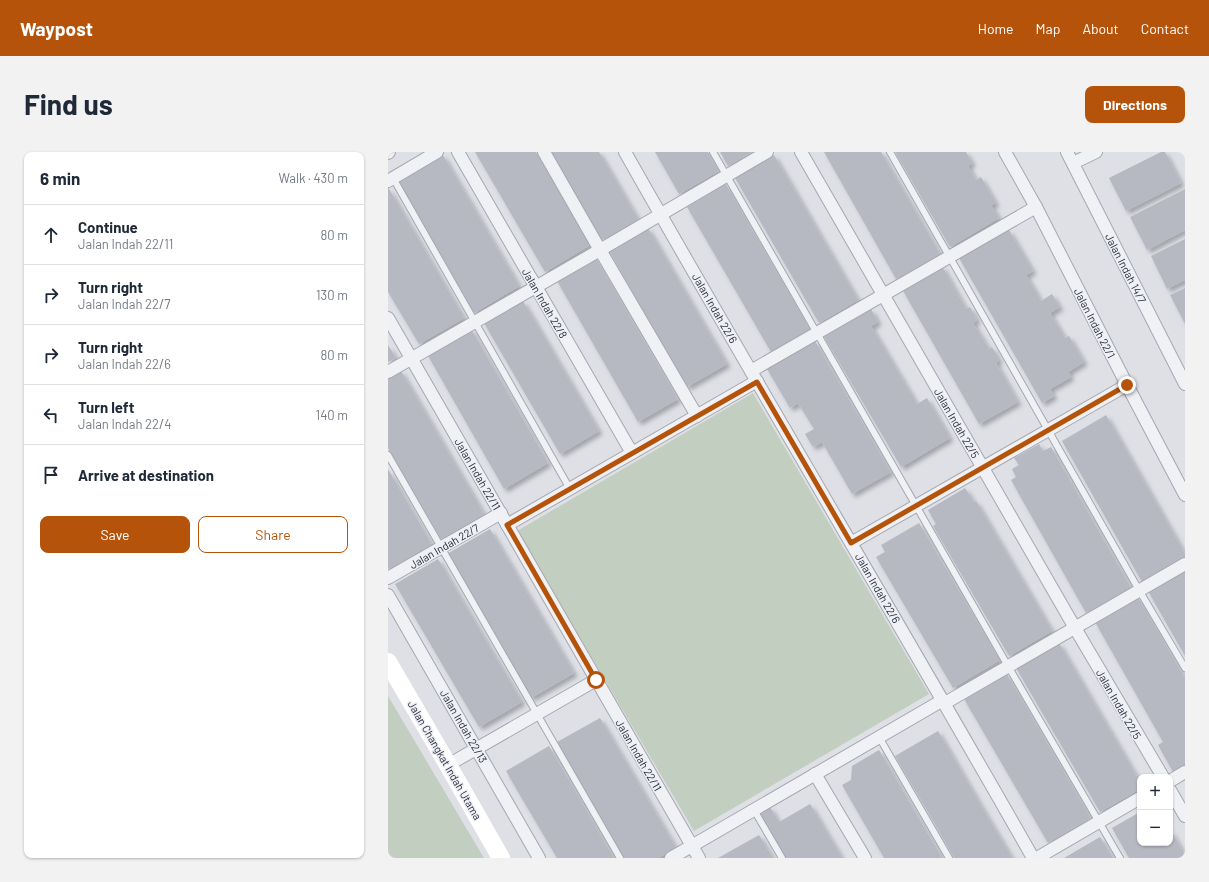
<!DOCTYPE html>
<html lang="en">
<head>
<meta charset="utf-8">
<style>
	body { margin:0; font-family:Barlow,sans-serif; background:#f2f2f3; color:#1f2937 }
	.controls { position:absolute; right:12px; bottom:12px; display:grid; overflow:hidden; border-radius:8px; box-shadow:0 1px 3px #0004 }
	.controls button { width:36px; height:36px; display:grid; place-items:center; padding:0; border:0; border-bottom:1px solid #e0e1e3; background:#fff; color:#1f2937; font:20px sans-serif }
	.stop { position:absolute; width:12px; height:12px; margin:-9px; border:3px solid #b45309; border-radius:50%; background:#fff }
	.stop.end { background:#b45309; border-color:#fff; box-shadow:0 1px 4px #0008 }
	.list { margin:0; padding:0; list-style:none }
	h2 { display:flex; justify-content:space-between; align-items:center; height:52px; margin:0; padding:0 16px; font-size:17px }
	h2 small { font-size:13px; font-weight:400; color:#747a83 }
	.list li { display:grid; grid-template-columns:26px 1fr auto; gap:12px; align-items:center; box-sizing:border-box; height:60px; padding:0 16px; border-top:1px solid #e0e1e3 }
	.list b { display:block; font-size:15px; white-space:nowrap }
	.list p { margin:0; font-size:13px; white-space:nowrap; color:#747a83 }
	.list em { font-size:13px; font-style:normal; color:#747a83 }
	.actions { display:flex; gap:8px; padding:12px 16px }
	.actions a { flex:1; padding:9px 0; border:1px solid #b45309; border-radius:8px; text-align:center; font-size:14px; color:#b45309 }
	.actions .main { background:#b45309; color:#fff }
	.icon { flex:none; width:22px; height:22px; fill:none; stroke:currentColor; stroke-width:2; stroke-linecap:round; stroke-linejoin:round }
	.map { position:relative; flex:none; width:797px; height:706px; overflow:hidden; border-radius:8px }
	header { display:flex; align-items:center; gap:24px; box-sizing:border-box; height:56px; padding:0 20px; background:#b45309; color:#fff }
	header strong { font-size:19px }
	nav { display:flex; gap:22px; margin-inline-start:auto; font-size:14px }
	.intro { display:flex; align-items:center; justify-content:space-between; box-sizing:border-box; height:96px; padding:0 24px }
	h1 { margin:0; font-size:28px }
	.button { padding:10px 18px; border-radius:8px; background:#b45309; color:#fff; font-size:14px; font-weight:700 }
	main { display:flex; gap:24px; padding:0 24px }
	aside { flex:1; background:#fff; border-radius:8px; box-shadow:0 1px 3px #0004 }
	.map>svg:first-child { display:block }
</style>
</head>
<body>
<header>
<strong>Waypost</strong>
<nav><a>Home</a><a>Map</a><a>About</a><a>Contact</a></nav>
</header>
<div class="intro"><h1>Find us</h1><a class="button">Directions</a></div>
<main>
<aside>
<h2>6 min<small>Walk · 430 m</small></h2>
<ul class="list">
<li><svg class="icon" aria-label="ahead" viewBox="0 0 24 24"><path d="M12 20V5M6 11l6-6 6 6"/></svg><div><b>Continue</b><p>Jalan Indah 22/11</p></div><em>80 m</em></li>
<li><svg class="icon" aria-label="right" viewBox="0 0 24 24"><path d="M7 20v-9h11M14 6l5 5-5 5"/></svg><div><b>Turn right</b><p>Jalan Indah 22/7</p></div><em>130 m</em></li>
<li><svg class="icon" aria-label="right" viewBox="0 0 24 24"><path d="M7 20v-9h11M14 6l5 5-5 5"/></svg><div><b>Turn right</b><p>Jalan Indah 22/6</p></div><em>80 m</em></li>
<li><svg class="icon" aria-label="left" viewBox="0 0 24 24"><path d="M17 20v-9H6M10 6l-5 5 5 5"/></svg><div><b>Turn left</b><p>Jalan Indah 22/4</p></div><em>140 m</em></li>
<li><svg class="icon" aria-label="arrive" viewBox="0 0 24 24"><path d="M6 21V4h12l-3 4 3 4H6"/></svg><div><b>Arrive at destination</b></div></li>
</ul>
<div class="actions"><a class="main">Save</a><a>Share</a></div>
</aside>
<div class="map">
<svg width="797" height="706" viewBox="0 0 797 706">
	<defs>
		<filter id="shadow"><feDropShadow dx="3.5" dy="3.5" stdDeviation="2" flood-color="#0004"/></filter>
	</defs>
	<rect width="100%" height="100%" fill="#dee0e6"/>
	<g fill="#c2cfc0">
		<polygon points="365,241 541,542 306,679 129,379"/>
		<polygon points="0,544 96,706 0,706"/>
	</g>
	<g fill="#b6b9c2" filter="url(#shadow)">
		<polygon points="87,0 148,0 202,93 157,120"/>
		<polygon points="162,0 211,0 250,67 214,88"/>
		<polygon points="267,0 320,0 331,19 291,42"/>
		<polygon points="332,0 365,0 340,14"/>
		<polygon points="436,0 493,0 552,102 508,127"/>
		<polygon points="507,0 578,0 584,11 580,14 588,28 593,25 608,51 603,53 611,66 562,95"/>
		<polygon points="773,0 777,0 793,31 738,59 721,26"/>
		<polygon points="55,3 131,134 86,161 10,30"/>
		<polygon points="386,3 470,148 431,171 347,26"/>
		<polygon points="338,32 422,177 383,200 299,55"/>
		<polygon points="0,35 76,166 31,192 0,140"/>
		<polygon points="797,37 797,78 759,98 742,65"/>
		<polygon points="260,76 339,212 299,235 221,99"/>
		<polygon points="621,78 645,119 638,123 653,149 664,142 672,155 662,161 677,186 681,184 696,210 680,220 683,225 662,237 666,244 654,251 571,106"/>
		<polygon points="797,87 797,128 779,137 763,104"/>
		<polygon points="208,106 290,247 250,270 169,129"/>
		<polygon points="554,114 578,157 582,155 589,168 585,171 601,197 604,195 611,208 608,211 630,250 591,272 514,137"/>
		<polygon points="797,136 797,172 782,143"/>
		<polygon points="135,149 211,279 172,302 96,171"/>
		<polygon points="483,157 490,170 483,174 529,252 539,246 562,286 513,315 436,185"/>
		<polygon points="83,177 160,311 116,337 39,202"/>
		<polygon points="427,189 503,320 464,342 434,290 425,295 417,282 426,277 410,251 402,256 379,217"/>
		<polygon points="0,193 8,206 0,210"/>
		<polygon points="13,219 96,362 53,387 0,296 0,226"/>
		<polygon points="718,263 797,402 797,405 754,430 674,289"/>
		<polygon points="651,292 655,299 663,295 743,436 698,461 623,328 628,325 624,317 631,313 626,306"/>
		<polygon points="0,317 44,393 1,418 0,416"/>
		<polygon points="577,336 586,350 588,349 664,479 621,504 545,374 548,372 540,358"/>
		<polygon points="531,371 612,508 565,536 488,405 497,400 493,393"/>
		<polygon points="102,377 186,521 143,546 59,402"/>
		<polygon points="50,407 134,550 91,575 7,432"/>
		<polygon points="797,418 797,504 760,439"/>
		<polygon points="750,445 797,526 797,613 785,620 770,593 775,590 707,470"/>
		<polygon points="671,491 752,630 752,637 712,660 628,516"/>
		<polygon points="619,522 703,666 660,691 576,547"/>
		<polygon points="212,566 288,696 270,706 236,706 169,590"/>
		<polygon points="550,579 595,657 624,706 566,706 545,669 507,604"/>
		<polygon points="161,594 184,633 226,706 169,706 133,645 118,619"/>
		<polygon points="491,598 527,660 554,706 496,706 484,685 454,633 463,628 464,614"/>
		<polygon points="422,652 454,706 397,706 371,662 382,655 391,670"/>
		<polygon points="752,660 752,691 782,691 782,677 797,703 797,706 741,706 724,676"/>
		<polygon points="371,683 385,706 330,706"/>
		<polygon points="712,685 725,706 676,706"/>
	</g>
	<g fill="none" stroke-linecap="round" stroke-linejoin="round">
		<defs>
			<g id="lane">
				<polyline points="325,0 620,514 732,706"/>
				<polyline points="502,0 751,438 797,516"/>
				<polyline points="5,26 182,337"/>
				<polyline points="0,303 232,706"/>
				<polyline points="491,585 561,706"/>
				<polyline points="366,658 394,706"/>
			</g>
			<g id="street">
				<polyline points="70,0 244,301"/>
				<polyline points="156,0 212,98 309,264"/>
				<path d="M237,0C371,237 511,470 645,706"/>
				<polyline points="413,0 687,476 775,625"/>
				<polyline points="617,0 648,55 739,233 797,343"/>
				<polyline points="679,0 797,232"/>
				<polyline points="0,1 1,0"/>
				<polyline points="685,11 708,0"/>
				<polyline points="0,29 49,0"/>
				<polyline points="0,166 311,706"/>
				<polyline points="363,219 648,55"/>
				<polyline points="0,220 212,98 379,0"/>
				<polyline points="119,373 369,229"/>
				<polyline points="463,391 739,233"/>
				<polyline points="0,426 113,361"/>
				<polyline points="0,443 151,706"/>
				<polyline points="557,551 797,412"/>
				<polyline points="60,613 208,528"/>
				<polyline points="427,622 477,706"/>
				<polyline points="782,629 797,620"/>
				<polyline points="782,638 797,664"/>
				<polyline points="283,706 555,548"/>
				<polyline points="649,706 752,646"/>
			</g>
		</defs>
		<use href="#lane" stroke="#a4a7af" stroke-width="8"/>
		<use href="#street" stroke="#a4a7af" stroke-width="14"/>
		<use href="#lane" stroke="#f0f1f5" stroke-width="6"/>
		<use href="#street" stroke="#f0f1f5" stroke-width="12"/>
		<polyline stroke="#fff" stroke-width="18" points="0,510 60,613 113,706"/>
	</g>
	<g fill="none" stroke-linecap="round" stroke-linejoin="round">
		<polyline stroke="#b45309" stroke-width="5" points="208,528 119,373 369,230 463,391 739,233"/>
	</g>
	<g text-anchor="middle" dominant-baseline="central" stroke-width="3" stroke-linejoin="round" paint-order="stroke">
		<g font-size="11" fill="#292e3b" stroke="#edeff4">
			<text transform="translate(738 116) rotate(63)">Jalan Indah 14/7</text>
			<text transform="translate(157 151) rotate(60)">Jalan Indah 22/8</text>
			<text transform="translate(327 156) rotate(60)">Jalan Indah 22/6</text>
			<text transform="translate(707 171) rotate(63)">Jalan Indah 22/1</text>
			<text transform="translate(569 271) rotate(60)">Jalan Indah 22/5</text>
			<text transform="translate(90 322) rotate(60)">Jalan Indah 22/11</text>
			<text transform="translate(56 394) rotate(-30)">Jalan Indah 22/7</text>
			<text transform="translate(490 436) rotate(60)">Jalan Indah 22/6</text>
			<text transform="translate(731 552) rotate(60)">Jalan Indah 22/5</text>
			<text transform="translate(76 574) rotate(60)">Jalan Indah 22/13</text>
			<text transform="translate(251 603) rotate(60)">Jalan Indah 22/11</text>
			<text transform="translate(57 608) rotate(60)">Jalan Changkat Indah Utama</text>
		</g>
	</g>
</svg>
<div class="controls">
<button>+</button>
<button>−</button>
</div>
<div class="stop" style="left:208px;top:528px"></div>
<div class="stop end" style="left:739px;top:233px"></div>
</div>
</main>
</body>
</html>
